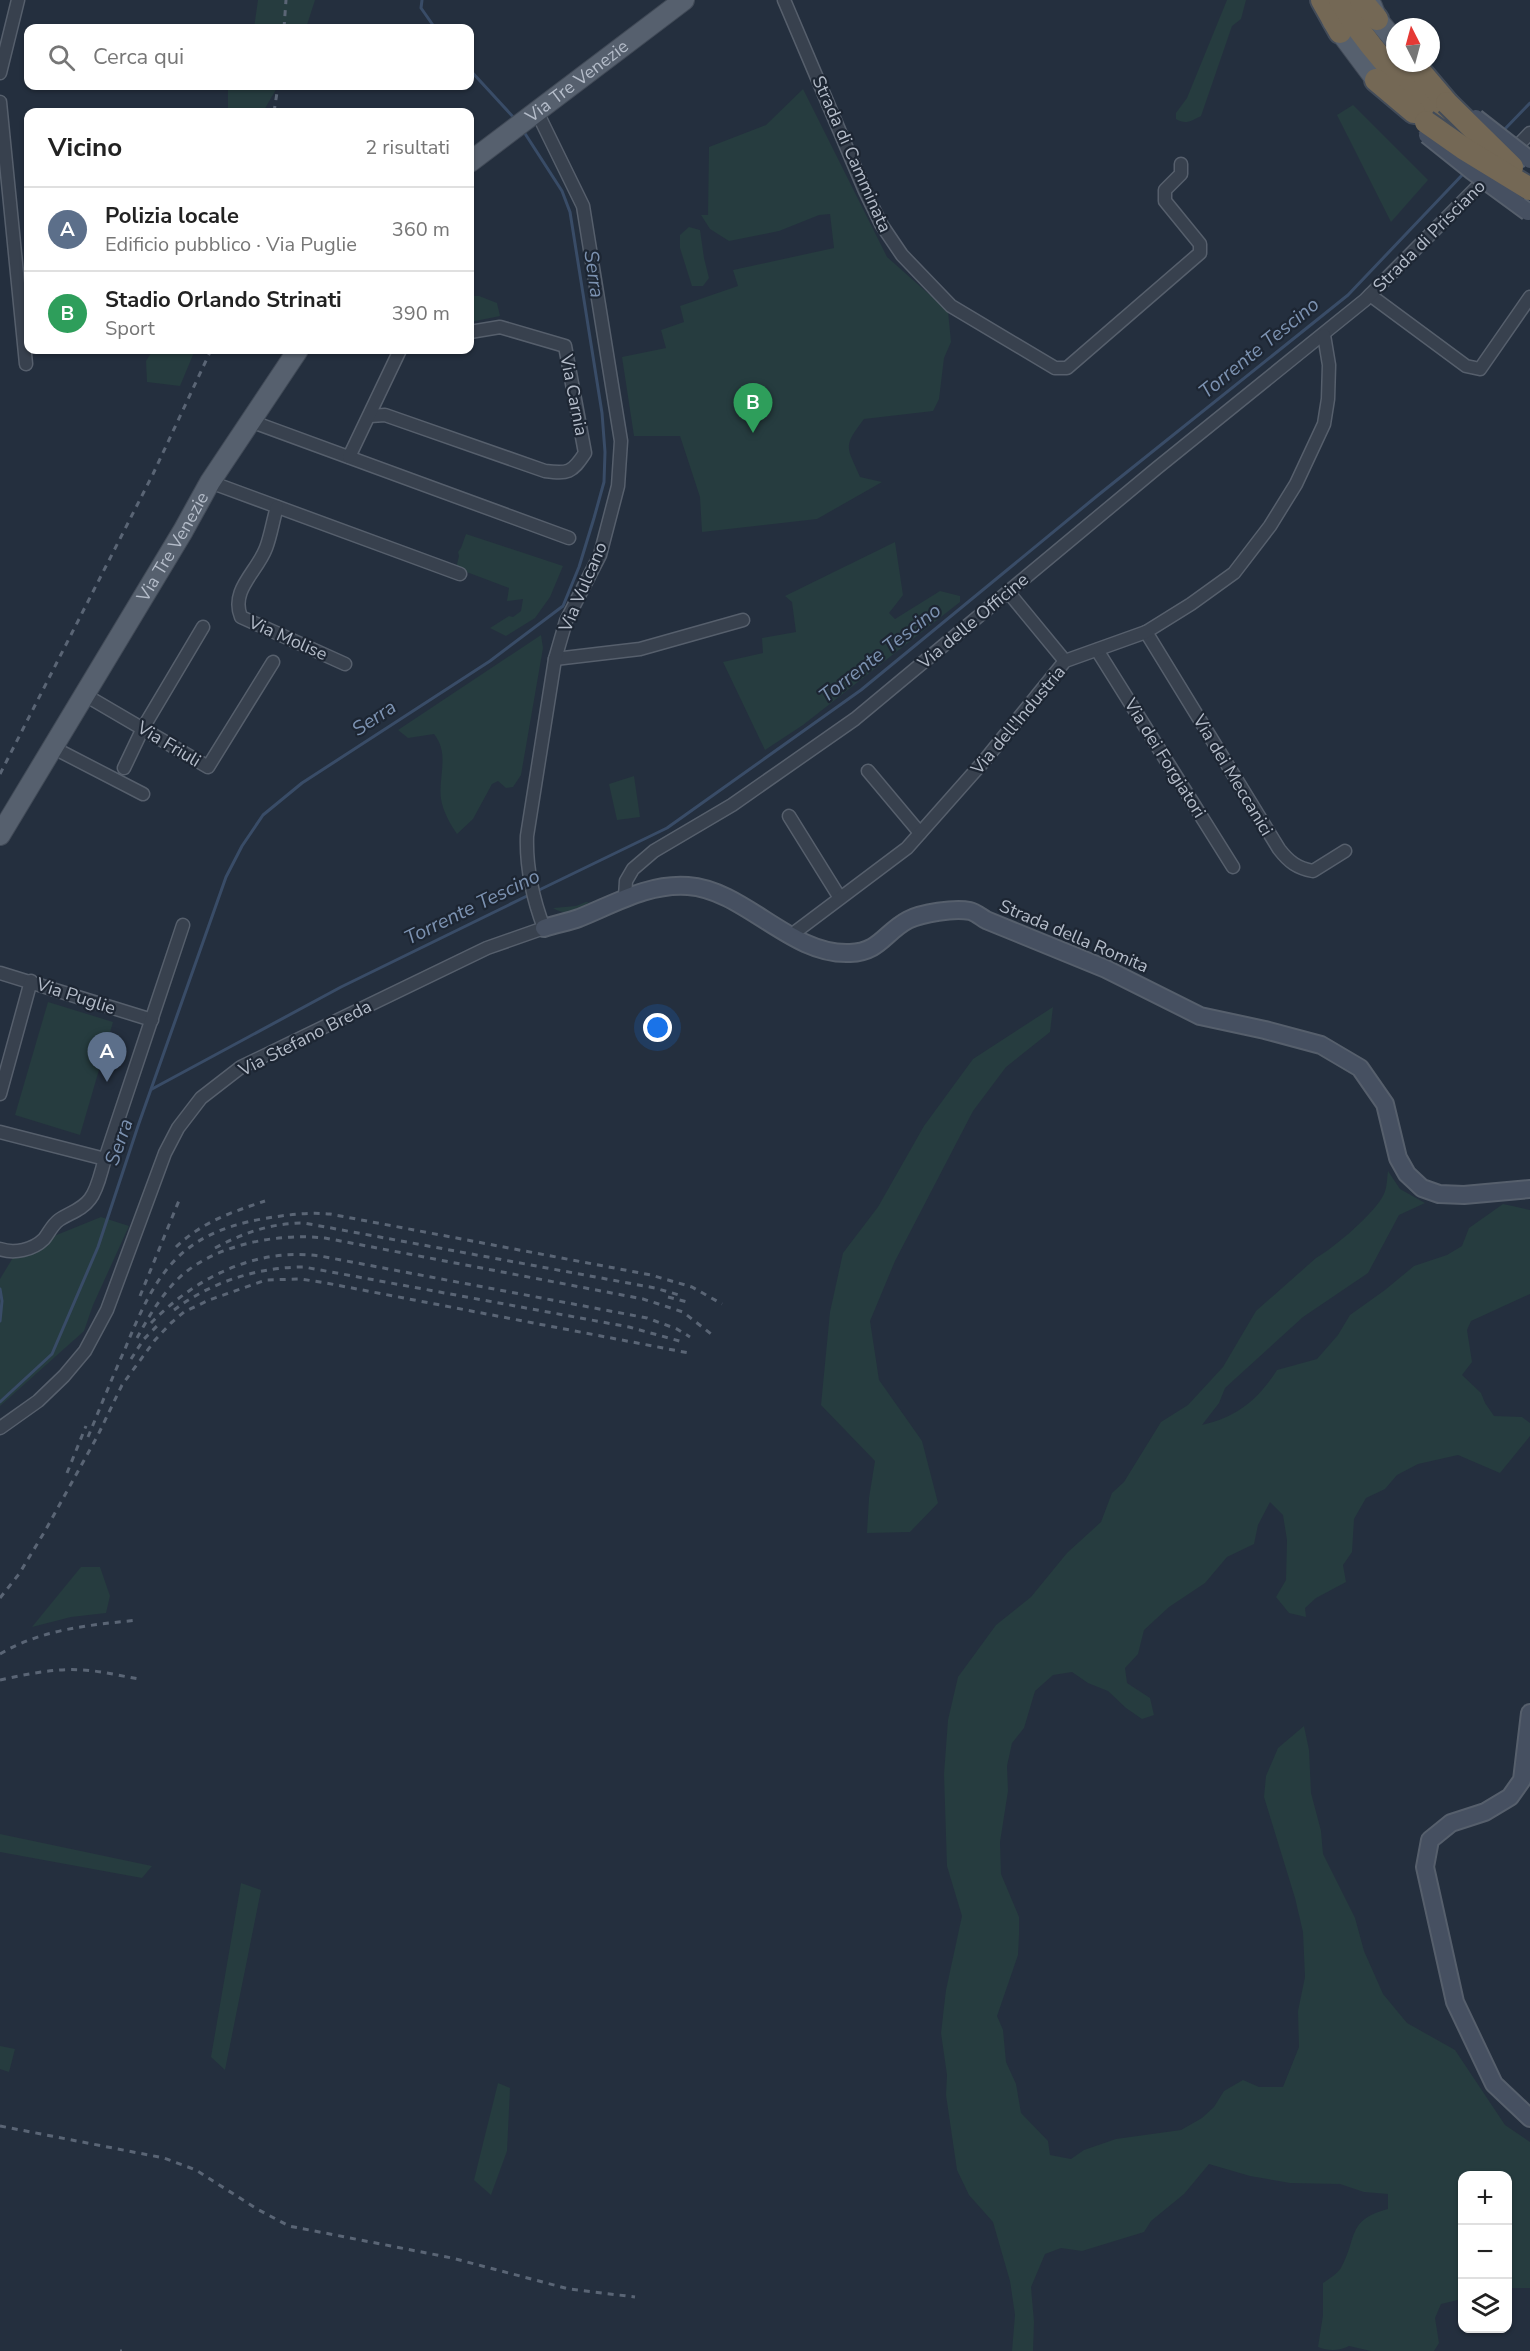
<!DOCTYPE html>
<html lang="it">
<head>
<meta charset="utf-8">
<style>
	body { margin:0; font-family:"Nunito Sans",sans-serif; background:#f6f6f6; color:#222 }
	.controls { position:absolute; right:18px; bottom:18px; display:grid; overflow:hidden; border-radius:12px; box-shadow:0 2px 4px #0004 }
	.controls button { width:54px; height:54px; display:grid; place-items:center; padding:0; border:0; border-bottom:2px solid #e0e0e0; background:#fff; color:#222; font:30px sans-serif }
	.compass { position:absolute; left:1386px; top:18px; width:54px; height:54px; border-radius:50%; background:#fff; box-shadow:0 2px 4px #0004; rotate:354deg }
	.you { position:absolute; left:658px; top:1028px; width:21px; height:21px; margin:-15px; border:4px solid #fff; border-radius:50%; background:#1a73e8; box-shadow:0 0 0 9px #1a73e833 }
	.badge { display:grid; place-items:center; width:39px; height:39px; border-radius:50%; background:#0f766e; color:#fff; font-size:20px; font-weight:700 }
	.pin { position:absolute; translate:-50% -50px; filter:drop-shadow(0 2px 3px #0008) }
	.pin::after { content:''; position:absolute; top:32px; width:21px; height:18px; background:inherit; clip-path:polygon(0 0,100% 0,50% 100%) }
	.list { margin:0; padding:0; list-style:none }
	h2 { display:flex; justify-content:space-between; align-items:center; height:78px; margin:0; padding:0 24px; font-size:26px }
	h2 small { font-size:20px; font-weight:400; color:#767676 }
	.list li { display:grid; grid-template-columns:39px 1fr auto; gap:18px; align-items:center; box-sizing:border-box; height:84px; padding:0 24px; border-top:2px solid #e0e0e0 }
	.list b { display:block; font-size:22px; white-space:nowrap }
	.list p { margin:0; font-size:20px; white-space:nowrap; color:#767676 }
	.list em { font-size:20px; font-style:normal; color:#767676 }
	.icon { flex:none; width:33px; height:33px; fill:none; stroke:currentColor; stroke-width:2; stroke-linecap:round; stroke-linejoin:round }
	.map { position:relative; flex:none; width:1530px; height:2351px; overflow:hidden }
	.search { position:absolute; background:#fff; box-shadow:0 2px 4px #0004; left:24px; top:24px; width:450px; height:66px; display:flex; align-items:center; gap:15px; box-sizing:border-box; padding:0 21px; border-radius:12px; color:#767676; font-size:22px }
	.panel { position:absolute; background:#fff; box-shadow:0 2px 4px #0004; left:24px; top:108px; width:450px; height:246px; border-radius:12px }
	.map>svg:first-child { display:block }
</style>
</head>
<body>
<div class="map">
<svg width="1530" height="2351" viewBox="0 0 1530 2351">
	<rect width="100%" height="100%" fill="#242f3e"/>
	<g fill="#263c3f">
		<polygon points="258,0 315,0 306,28 254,28"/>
		<path d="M1227,0H1246L1241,19L1232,26L1201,116C1191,121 1186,125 1176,119V113L1187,98Z"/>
		<polygon points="228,86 278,86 263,112 228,112"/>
		<path d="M803,89L887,257L948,311L951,342L944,358L939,399L933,411L864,419C842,448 847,446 860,477L882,482L817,519L702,532L700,497L680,436H634L622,357L666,348L661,330L684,322L680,306L738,286L733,270L834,248L830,214L819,215L779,231L729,241L710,229L701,215H708L709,147L766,125Z"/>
		<polygon points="1353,105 1428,180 1391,222 1337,115"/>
		<polygon points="689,227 700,230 704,258 709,278 703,286 692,286 680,248 680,235"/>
		<polygon points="471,296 479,296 497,303 500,316 470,322"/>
		<polygon points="153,350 195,350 180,386 147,382 146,361"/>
		<polygon points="466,534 563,566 550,597 535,618 506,636 490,628 509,616 513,617 521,611 523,599 507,601 509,588 456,568 459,556 458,552 461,548"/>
		<polygon points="895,542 903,595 889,613 895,619 940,591 960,596 960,602 803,725 765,750 723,662 763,653 762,638 796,632 792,602 785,596"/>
		<path d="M541,635L543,648L521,775L513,787L506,788L498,781L492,784L473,819L457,834C450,824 443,811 441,799C438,776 450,754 434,734L408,738L398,730Z"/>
		<polygon points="634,776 640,817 617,820 609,784"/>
		<path d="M586,902H589C577,912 566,916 553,908L576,906Z"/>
		<polygon points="48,1002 113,1022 80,1135 15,1115"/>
		<polygon points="1053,1007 1050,1032 1006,1067 973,1111 895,1261 870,1321 879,1380 922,1441 938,1503 910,1532 867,1533 869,1498 875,1461 821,1405 830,1312 843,1253 878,1207 924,1126 973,1059"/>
		<path d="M1388,1171L1400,1189L1425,1203L1399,1215L1368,1273L1303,1317L1225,1388L1219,1403L1202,1425C1236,1418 1259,1399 1277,1370L1317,1359L1338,1335L1350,1315L1385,1290L1414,1266L1447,1255L1462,1246L1469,1228L1503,1204L1530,1210V1294L1471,1321L1467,1330L1472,1362L1462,1375L1481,1393L1485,1403L1494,1416L1522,1417L1530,1423V1436L1500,1473L1458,1455L1418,1464L1397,1475L1385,1489L1366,1498L1354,1519L1352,1552L1343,1565L1346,1582L1316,1598L1305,1608L1306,1617L1289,1613L1276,1597L1286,1580L1287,1540L1283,1515L1270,1502L1258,1525L1254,1544L1227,1557L1205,1583L1169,1607L1144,1630L1138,1654L1125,1668L1127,1683L1150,1698L1154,1715L1142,1719L1126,1708L1108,1691L1088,1683L1072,1672L1053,1675L1035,1691L1024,1728L1012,1743L1007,1766L1008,1791L1000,1842L1001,1874L1019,1917V1935L1018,1955L997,2016L1003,2030L1006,2062L1016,2084L1021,2113L1048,2141L1050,2155L1071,2159L1084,2150L1116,2139L1181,2130L1202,2118L1214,2107L1224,2091L1243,2080L1259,2087H1283L1299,2047L1298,2011L1305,1977L1303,1932L1295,1898L1264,1797L1266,1776L1278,1748L1304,1726L1309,1750L1311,1793L1321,1831L1323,1854L1355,1918L1364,1951L1383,1994L1407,2023L1455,2050L1505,2125L1530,2142V2288H1508V2176H1462V2299L1441,2304L1435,2318L1439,2343L1434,2351H1371L1349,2346C1339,2351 1328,2351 1318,2347L1323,2315V2283C1329,2279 1337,2274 1341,2268C1358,2238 1346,2220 1388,2209V2194L1364,2192L1340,2184L1290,2183L1250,2176L1209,2164L1184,2194L1151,2221L1144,2232L1082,2251L1061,2248L1045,2254L1031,2287L1034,2322L1033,2351H1012L1015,2315L1010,2281L993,2222L969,2195L957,2170L946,2095L947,2075L941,2033L946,1990L962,1916L947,1866L944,1774L948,1720L958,1677L996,1625L1031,1597L1067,1553L1101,1522L1112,1493L1124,1482L1161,1422L1188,1405L1223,1367L1256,1311L1316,1258C1334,1248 1376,1212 1384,1194C1387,1188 1387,1178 1388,1171Z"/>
		<polygon points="101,1217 129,1226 93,1305 84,1331 0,1406 0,1279 17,1251"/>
		<polygon points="81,1567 100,1567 110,1596 106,1613 71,1617 32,1627"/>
		<polygon points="0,1834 152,1866 142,1878 0,1852"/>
		<polygon points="241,1883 261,1890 225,2070 211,2057"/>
		<polygon points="0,2046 15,2049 9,2072 0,2069"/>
		<polygon points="498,2083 510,2088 507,2151 491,2195 474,2180"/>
	</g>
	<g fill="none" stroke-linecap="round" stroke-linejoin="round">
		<g stroke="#394c67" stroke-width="3">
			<polyline points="422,0 421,8 435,28"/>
			<polyline points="470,70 515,119"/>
			<polyline points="1502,132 1530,103"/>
			<polyline points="535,892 667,828 861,690 1097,496 1348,295 1465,172"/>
			<polyline points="152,1089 341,987 529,895"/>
			<polyline points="0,1289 2,1301 0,1321"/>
			<polyline points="0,1402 52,1354 98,1247 138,1126 226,877 242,846 263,815 302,783 490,661 563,606 579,567 594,518 604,482 605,452 602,413 570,212 562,191 524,132"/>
		</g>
		<defs>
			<g id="street">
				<polyline points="784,0 865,191 881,224 902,255 951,306 1055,368 1067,368 1200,253 1200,244 1165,201 1165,190 1181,174 1181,164"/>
				<polyline points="0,73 18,0"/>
				<polyline points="0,102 26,364"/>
				<polyline points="1510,154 1530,133"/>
				<polyline points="1370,295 1466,366 1480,369 1530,297"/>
				<path d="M370,416L385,415L545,471C568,474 572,473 585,453L565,346L500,327L470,332"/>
				<polyline points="250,421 569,538"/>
				<polyline points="349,457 400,350"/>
				<polyline points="210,482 460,574"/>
				<path d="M277,507C273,520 271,535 266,548C257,572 230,590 241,617L345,664"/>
				<polyline points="1009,593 1065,661"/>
				<path d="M1146,632L1279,849C1289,862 1297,868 1313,871L1345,851"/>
				<polyline points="1097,650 1233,867"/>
				<polyline points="555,659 640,649 743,620"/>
				<polyline points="85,695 208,767 273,662"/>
				<polyline points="52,747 143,794"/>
				<polyline points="124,768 143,728 203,627"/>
				<polyline points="868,771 920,833"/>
				<polyline points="789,816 840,898"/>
				<polyline points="625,897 626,881 633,869 654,851 732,805 855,719 1157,468 1365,300 1489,175"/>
				<polyline points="790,936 907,848 984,761 1065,661 1146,632 1191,604 1234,573 1270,526 1296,484 1324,424 1328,399 1329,365 1324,335"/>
				<polyline points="0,973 152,1020"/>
				<polyline points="0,1094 31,981"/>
				<polyline points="0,1132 105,1159 183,925"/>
				<path d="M0,1249C14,1254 33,1250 44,1239C49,1233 52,1225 59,1220C69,1213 82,1210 90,1199C98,1189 101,1171 105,1159"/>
				<path d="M0,1428L38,1401L64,1376L85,1351L107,1310L165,1153L178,1128L201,1098L241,1067L487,948L544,928C533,899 526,867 527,836L555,659L566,621L600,555L618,486L621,441L583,206L537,112"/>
			</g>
			<g id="secondary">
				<path d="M544,928C556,924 568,922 579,918C614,904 649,883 688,886C745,890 791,956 850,953C880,952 885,932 908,920C922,913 954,908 970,911C975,912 981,917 986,920L1106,969L1200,1016L1265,1030L1321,1045L1360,1068L1385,1104L1398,1158L1407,1174L1422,1188L1439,1194L1464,1195L1530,1189"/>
				<polyline points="1530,1713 1522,1780 1510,1797 1485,1812 1451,1823 1430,1840 1425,1867 1455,2002 1494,2084 1530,2118"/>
			</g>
			<g id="primary">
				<polyline points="1372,6 1377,19 1395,41"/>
				<polyline points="1332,21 1376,80"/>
				<path id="s1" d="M470,162L684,0"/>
				<path id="s2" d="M0,835L183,531L210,482L298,350"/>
			</g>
			<g id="highway">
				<polyline points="1322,0 1340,32"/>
				<path d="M1340,0C1364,43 1400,80 1435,114"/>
				<polyline points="1361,0 1377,19"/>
				<polyline points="1419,70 1447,103"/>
				<polyline points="1376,80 1414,112"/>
			</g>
		</defs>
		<use href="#street" stroke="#565f6c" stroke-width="15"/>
		<use href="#secondary" stroke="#565f6c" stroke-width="20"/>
		<use href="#primary" stroke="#414a57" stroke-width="22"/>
		<use href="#highway" stroke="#434c59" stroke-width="26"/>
		<use href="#street" stroke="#38414e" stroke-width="12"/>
		<use href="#secondary" stroke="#465061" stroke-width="16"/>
		<use href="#primary" stroke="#56606e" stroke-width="20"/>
		<use href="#highway" stroke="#746855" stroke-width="22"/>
		<g stroke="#5a6575" stroke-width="3" stroke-dasharray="6 6" stroke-linecap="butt">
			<polyline points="284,28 286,0"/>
			<polyline points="274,112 278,86"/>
			<polyline points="0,774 153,474 211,350"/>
			<path d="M176,1247C202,1222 232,1212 265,1201"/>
			<path d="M215,1248C243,1233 271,1223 304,1223L655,1288L679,1295"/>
			<polyline points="140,1296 180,1198"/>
			<polyline points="668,1297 691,1303"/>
			<path d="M174,1310C211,1282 258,1267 304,1267L629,1327L683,1342"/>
			<path d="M151,1323C195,1278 256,1247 320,1256L647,1318L677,1329L690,1337"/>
			<path d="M137,1338C149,1316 162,1294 180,1277C216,1244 278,1233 325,1238L643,1299L683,1312L715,1337"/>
			<polyline points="131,1359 144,1339 159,1324"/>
			<path d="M88,1437C100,1408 112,1378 125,1349C155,1275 178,1234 262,1219C285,1215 307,1212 330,1214L651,1275L692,1287L722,1304"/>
			<polyline points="67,1473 86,1426"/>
			<polyline points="0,1598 19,1574 45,1531 98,1435 122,1385 155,1340 171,1323 184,1312 209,1300 266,1280 301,1279 326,1283 689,1353"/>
			<path d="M0,1654C42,1629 90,1625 138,1620"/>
			<path d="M0,1680C27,1674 55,1668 83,1670C102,1671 121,1676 139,1679"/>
			<polyline points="0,2126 164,2158 196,2170 257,2209 289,2226 452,2258 569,2289 635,2297"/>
			<polyline points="120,2351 122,2351"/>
		</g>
		<defs>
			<g id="secondary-bridge">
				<polyline points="1476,118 1530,160"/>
				<polyline points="1427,135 1472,171 1528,212"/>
			</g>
			<g id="highway-bridge">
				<polyline points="1447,103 1512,167"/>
				<polyline points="1426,122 1463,148 1530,189"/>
			</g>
		</defs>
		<use href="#secondary-bridge" stroke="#565f6c" stroke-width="20" stroke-linecap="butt"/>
		<use href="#highway-bridge" stroke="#434c59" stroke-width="26" stroke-linecap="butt"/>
		<use href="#secondary-bridge" stroke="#465061" stroke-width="16"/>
		<use href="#highway-bridge" stroke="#746855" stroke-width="22"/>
	</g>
	<g text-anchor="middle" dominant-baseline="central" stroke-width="4.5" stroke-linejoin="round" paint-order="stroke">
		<g font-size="18" fill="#b4bcc9" stroke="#1d2633">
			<text stroke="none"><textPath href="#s1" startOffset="134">Via Tre Venezie</textPath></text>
			<text transform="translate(852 154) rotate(66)">Strada di Camminata</text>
			<text transform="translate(1429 236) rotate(-45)">Strada di Prisciano</text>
			<text transform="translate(574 395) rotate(79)">Via Carnia</text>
			<text stroke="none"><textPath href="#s2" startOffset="336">Via Tre Venezie</textPath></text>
			<text transform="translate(583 587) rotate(-67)">Via Vulcano</text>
			<text transform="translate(973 621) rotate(-40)">Via delle Officine</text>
			<text transform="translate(288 638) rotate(24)">Via Molise</text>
			<text transform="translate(1018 720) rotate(-50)">Via dell'Industria</text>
			<text transform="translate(169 744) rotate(31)">Via Friuli</text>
			<text transform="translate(1165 758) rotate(58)">Via dei Forgiatori</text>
			<text transform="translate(1233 775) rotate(59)">Via dei Meccanici</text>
			<text transform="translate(1074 936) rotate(23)">Strada della Romita</text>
			<text transform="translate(76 996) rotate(18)">Via Puglie</text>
			<text transform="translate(305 1038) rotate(-27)">Via Stefano Breda</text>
		</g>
		<g font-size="20" font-style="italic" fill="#7c92b1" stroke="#1d2633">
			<text transform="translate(594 274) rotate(82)">Serra</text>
			<text transform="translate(1259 348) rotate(-39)">Torrente Tescino</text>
			<text transform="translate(880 653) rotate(-38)">Torrente Tescino</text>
			<text transform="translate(374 718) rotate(-34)">Serra</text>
			<text transform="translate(472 907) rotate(-26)">Torrente Tescino</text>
			<text transform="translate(119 1142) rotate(-71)">Serra</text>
		</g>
	</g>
</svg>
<div class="controls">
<button>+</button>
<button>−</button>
<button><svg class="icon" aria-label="layers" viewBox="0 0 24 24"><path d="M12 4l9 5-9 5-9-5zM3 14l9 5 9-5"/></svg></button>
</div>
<svg class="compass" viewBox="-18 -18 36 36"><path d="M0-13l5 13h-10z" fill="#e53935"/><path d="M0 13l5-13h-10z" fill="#767676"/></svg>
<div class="you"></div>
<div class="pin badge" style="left:107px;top:1082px;background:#5c6f8a">A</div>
<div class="pin badge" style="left:753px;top:433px;background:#2e9e5b">B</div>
<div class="search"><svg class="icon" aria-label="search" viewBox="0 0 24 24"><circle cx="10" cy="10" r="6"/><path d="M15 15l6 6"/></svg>Cerca qui</div>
<section class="panel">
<h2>Vicino<small>2 risultati</small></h2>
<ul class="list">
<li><span class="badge" style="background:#5c6f8a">A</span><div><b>Polizia locale</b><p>Edificio pubblico · Via Puglie</p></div><em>360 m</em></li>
<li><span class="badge" style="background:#2e9e5b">B</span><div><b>Stadio Orlando Strinati</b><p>Sport</p></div><em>390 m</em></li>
</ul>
</section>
</div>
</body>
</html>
